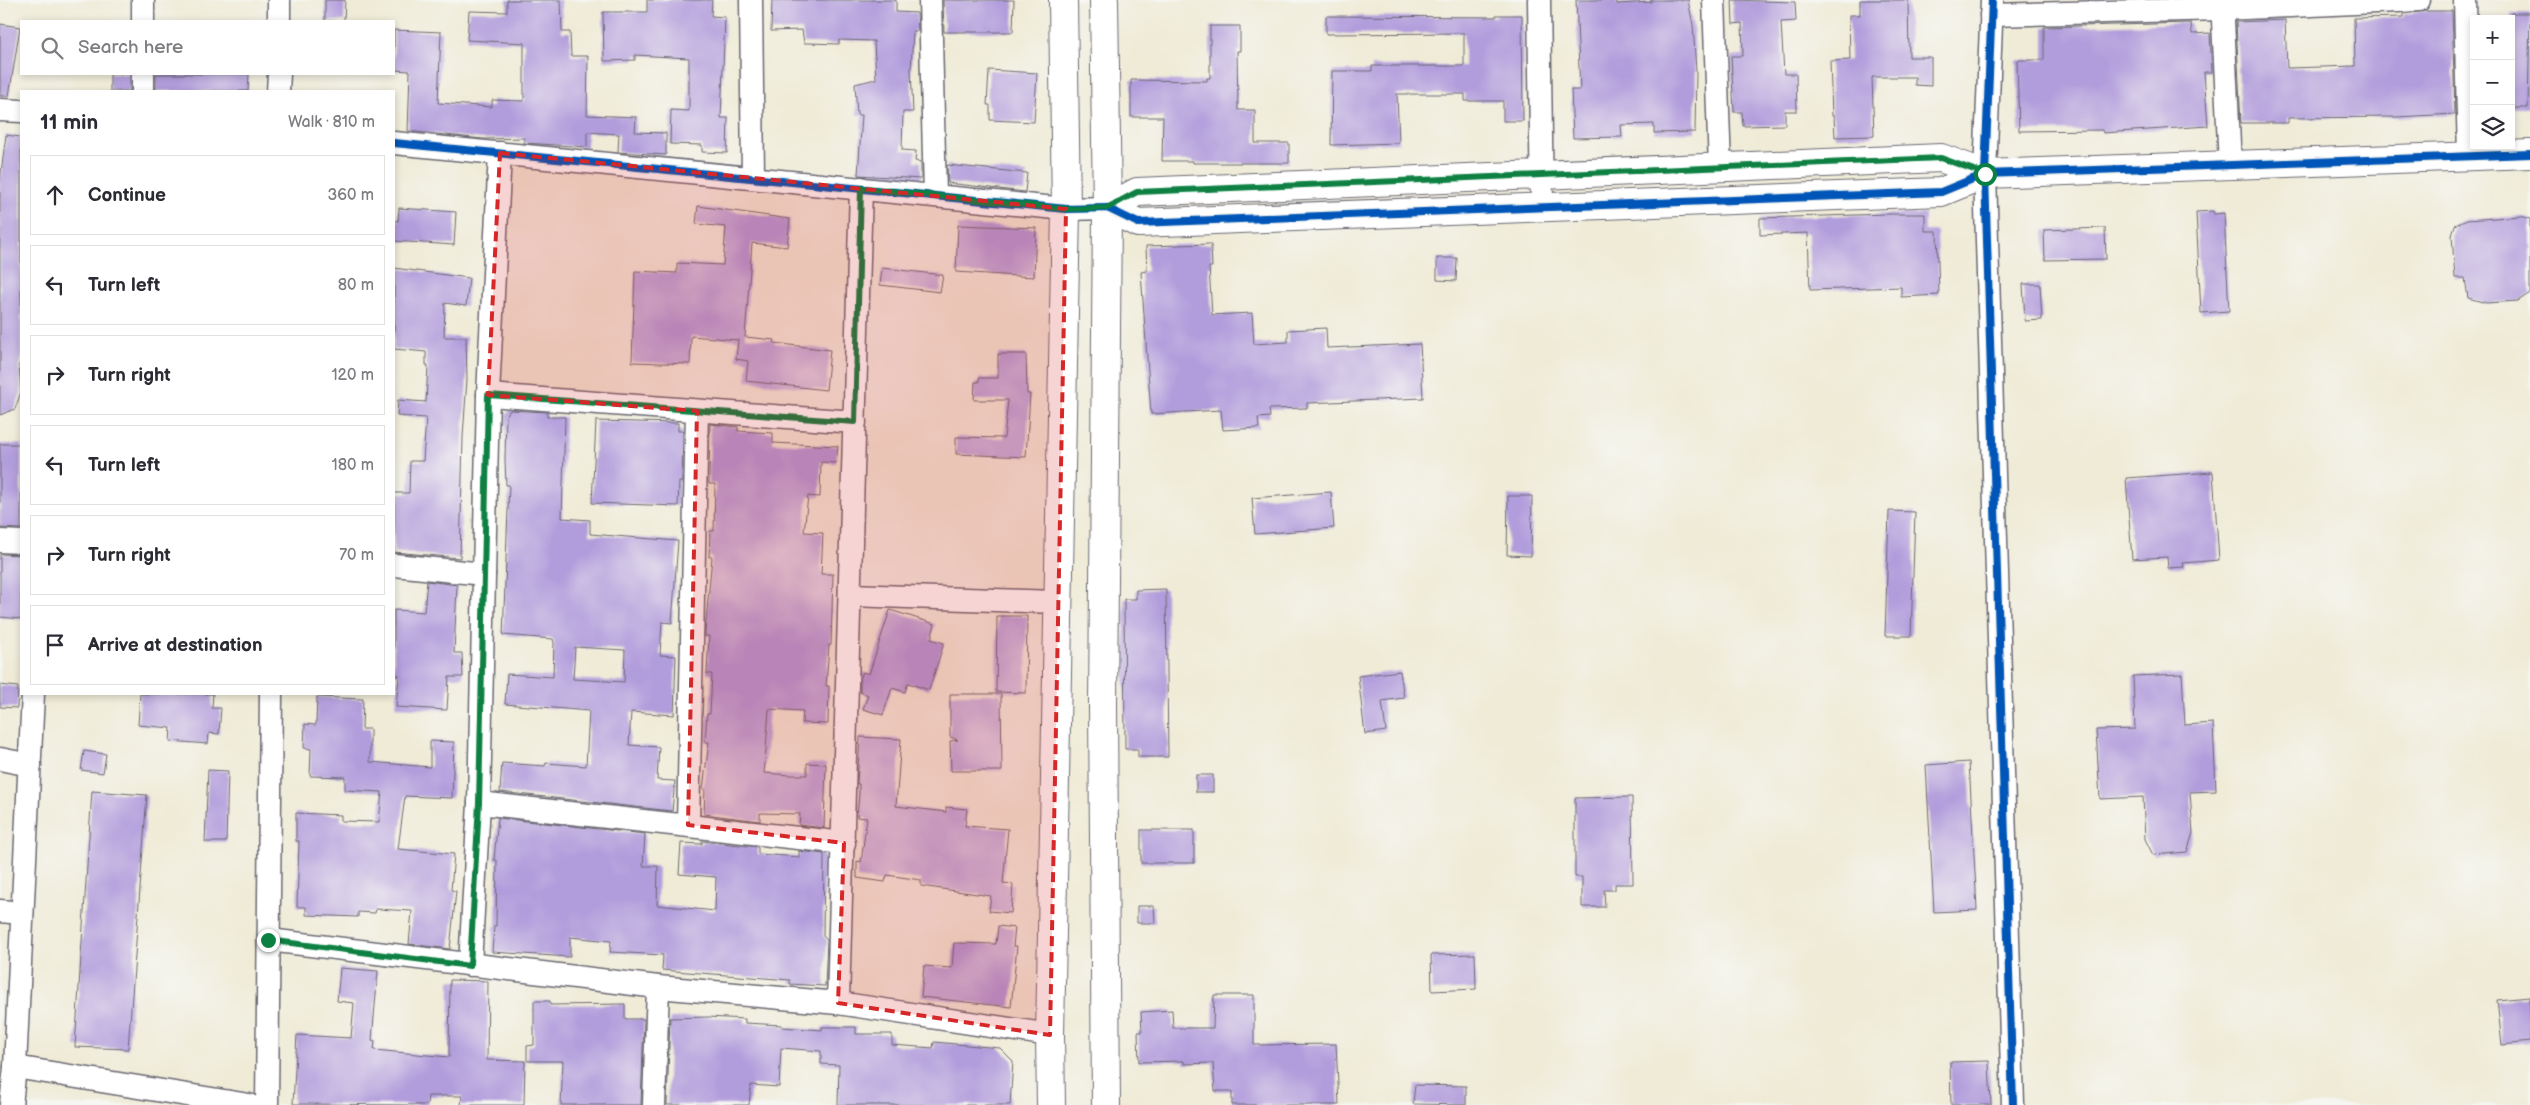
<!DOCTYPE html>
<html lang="en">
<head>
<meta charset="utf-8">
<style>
	body { margin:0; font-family:"Balsamiq Sans",sans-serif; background:#f7f7f7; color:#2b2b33 }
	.controls { position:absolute; right:15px; top:15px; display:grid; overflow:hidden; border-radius:0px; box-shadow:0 2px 8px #0003 }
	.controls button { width:45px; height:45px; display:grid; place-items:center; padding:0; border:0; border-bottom:1px solid #e1e1e2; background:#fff; color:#2b2b33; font:25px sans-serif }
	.stop { position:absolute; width:15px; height:15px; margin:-11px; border:4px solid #0b8043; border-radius:50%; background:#fff }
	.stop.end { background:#0b8043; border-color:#fff; box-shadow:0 1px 5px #0008 }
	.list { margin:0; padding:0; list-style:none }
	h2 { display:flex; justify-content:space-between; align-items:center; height:65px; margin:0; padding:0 20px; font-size:21px }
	h2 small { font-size:16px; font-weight:400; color:#7c7c81 }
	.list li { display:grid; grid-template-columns:32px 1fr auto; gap:15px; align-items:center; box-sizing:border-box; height:80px; margin:0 10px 10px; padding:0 10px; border:1px solid #e1e1e2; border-radius:0px }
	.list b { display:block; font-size:19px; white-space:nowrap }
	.list em { font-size:16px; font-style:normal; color:#7c7c81 }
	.icon { flex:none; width:28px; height:28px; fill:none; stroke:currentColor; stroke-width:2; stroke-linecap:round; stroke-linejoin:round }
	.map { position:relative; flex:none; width:2530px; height:1105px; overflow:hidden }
	.search { position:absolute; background:#fff; box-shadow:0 2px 8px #0003; left:20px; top:20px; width:375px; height:55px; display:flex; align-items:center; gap:12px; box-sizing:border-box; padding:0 18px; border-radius:0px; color:#7c7c81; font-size:19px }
	.panel { position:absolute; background:#fff; box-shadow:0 2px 8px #0003; left:20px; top:90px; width:375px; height:605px; border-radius:0px }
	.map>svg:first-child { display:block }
</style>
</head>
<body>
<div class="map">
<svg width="2530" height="1105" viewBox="0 0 2530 1105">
	<rect width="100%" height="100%" fill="#f6f6f2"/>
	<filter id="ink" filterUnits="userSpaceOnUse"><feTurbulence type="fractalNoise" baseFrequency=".02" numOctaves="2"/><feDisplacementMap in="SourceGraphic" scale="10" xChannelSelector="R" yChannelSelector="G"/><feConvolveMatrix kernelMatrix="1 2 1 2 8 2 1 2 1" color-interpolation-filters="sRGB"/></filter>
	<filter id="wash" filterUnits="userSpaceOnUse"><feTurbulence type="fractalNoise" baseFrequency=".0096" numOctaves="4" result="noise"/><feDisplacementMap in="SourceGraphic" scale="20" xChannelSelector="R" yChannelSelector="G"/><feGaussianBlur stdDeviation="1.12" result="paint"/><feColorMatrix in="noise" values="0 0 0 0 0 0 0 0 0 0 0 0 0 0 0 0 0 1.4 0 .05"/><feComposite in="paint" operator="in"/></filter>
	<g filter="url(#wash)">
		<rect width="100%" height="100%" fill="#efebd7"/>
		<g id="blocks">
			<g fill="#b29ddc" fill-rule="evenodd">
				<polygon points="325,0 345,0 344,21 325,21"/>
				<polygon points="507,0 561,0 562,32 570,32 571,56 588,56 587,115 636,117 635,132 666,133 666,155 618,152 619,134 587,132 587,147 524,143 524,138 483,139 408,131 410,71 394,70 394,30 441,32 438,103 492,107 492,100 524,101 524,43 467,40 469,11 507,12"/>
				<polygon points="647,0 712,0 711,16 725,17 721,118 728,118 727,153 702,152 702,145 670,144 671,110 689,111 689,58 635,55 635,60 604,61 603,12 647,12"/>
				<polygon points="772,0 896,0 896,12 917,13 918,31 913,31 911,70 913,112 903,112 902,150 916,151 915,161 921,162 921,179 858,175 862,115 857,115 855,84 876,79 874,41 839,40 839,44 809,43 804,43 802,30 771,31"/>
				<polygon points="943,0 1014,0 1013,32 944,32"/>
				<polygon points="1576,0 1617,0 1617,4 1651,2 1651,0 1688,0 1693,25 1696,71 1695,132 1654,133 1654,124 1621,125 1622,137 1573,138 1571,90 1580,90"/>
				<polygon points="1732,0 1795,2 1796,21 1781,22 1784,74 1796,74 1797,111 1785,111 1785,125 1743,126 1742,112 1734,112 1731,56 1743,56 1742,23 1733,24"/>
				<polygon points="1860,0 1908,0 1909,57 1931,57 1931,86 1915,85 1915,77 1872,77 1874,136 1835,137 1834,116 1832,116 1830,61 1850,60 1849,15 1860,15"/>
				<polygon points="2426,11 2452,11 2455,114 2396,117 2288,118 2288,123 2241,123 2236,22 2285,20 2287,68 2355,66 2354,18 2404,17 2404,14"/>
				<polygon points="2511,13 2530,13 2528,108 2511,108"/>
				<polygon points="1496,15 1522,15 1523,121 1503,121 1503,101 1465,101 1465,94 1397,94 1399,143 1331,145 1332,71 1372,71 1372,66 1464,66 1464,33 1326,34 1326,16 1496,17"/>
				<polygon points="2191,23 2192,34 2210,33 2212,72 2204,72 2208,126 2103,133 2102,130 2019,131 2017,60 2044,60 2044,27"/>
				<polygon points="0,24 20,27 9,96 0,96"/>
				<polygon points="1210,26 1240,26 1240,51 1237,51 1238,110 1255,110 1255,143 1289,143 1289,163 1193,163 1193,161 1162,161 1163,117 1131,117 1131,80 1207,81 1207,78 1210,78"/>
				<polygon points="989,70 1037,73 1034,122 990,120 990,105 987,105"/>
				<rect x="110" y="74" width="20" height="17"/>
				<polygon points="156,74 249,74 248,91 156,91"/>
				<polygon points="6,135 21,137 21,362 19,365 21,392 15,409 0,415 0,181"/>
				<polygon points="947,165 1027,173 1025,192 948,183"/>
				<polygon points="698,206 790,219 787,247 752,243 745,337 775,340 774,343 830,350 826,390 746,381 748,361 736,359 738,340 691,336 690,364 632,362 635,271 677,273 677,263 723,265 726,227 696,224"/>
				<polygon points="399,208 456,212 454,245 394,241 394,221 398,221"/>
				<polygon points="2213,211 2214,214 2224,213 2229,311 2201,313 2196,212"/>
				<polygon points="1887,214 1925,214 1925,231 1937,231 1939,295 1901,297 1901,287 1810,290 1808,233 1760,235 1760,218"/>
				<polygon points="2521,216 2530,219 2530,293 2518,301 2486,303 2468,298 2465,278 2455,278 2452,236 2455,225 2467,220"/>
				<polygon points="958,225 1036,228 1034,277 956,272"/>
				<polygon points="2105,228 2106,259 2045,260 2044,230"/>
				<polygon points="1211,244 1212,267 1209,267 1212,315 1252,313 1254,344 1288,342 1288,330 1326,328 1327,348 1420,344 1423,398 1307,403 1307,408 1269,409 1270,417 1258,418 1259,428 1223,430 1221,410 1151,414 1141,272 1147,271 1146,246"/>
				<polygon points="1437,258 1457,258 1456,281 1437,280"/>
				<polygon points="394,268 469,278 466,306 445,303 444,337 466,337 467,379 463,437 460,558 394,552 394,493 409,493 410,461 423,461 426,418 397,416 398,400 426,402 428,365 426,365 426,352 394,349"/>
				<polygon points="882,268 943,275 940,292 880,285"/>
				<polygon points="2023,284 2040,284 2042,320 2025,321"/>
				<polygon points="998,354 1026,354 1027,394 1030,394 1026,457 956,454 956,437 1004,438 1008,400 974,400 975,382 979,382 979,378 998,378"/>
				<path d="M510,410L547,412V417H565L562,518L590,520V534L678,541L672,623L662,622L660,655L676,656L674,715L631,712L629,745L659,747L657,780L675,781L672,811L500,792L502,763L545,766L546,763L586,766L589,711L505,704L507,674L553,677L554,643L553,639L503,635L509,485H506L505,460L506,416ZM575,647L625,650L624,682L573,679Z"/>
				<polygon points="596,421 678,423 678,431 683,431 682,482 679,482 678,506 592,503"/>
				<polygon points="710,424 738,427 738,431 773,433 773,443 838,446 836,463 821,462 820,497 808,496 804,532 823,533 821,574 833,574 831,645 829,645 826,686 829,686 828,724 802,723 803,711 769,709 765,763 764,773 789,775 807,775 807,763 826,764 824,828 799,825 800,814 760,813 760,821 704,814 705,789 703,789 709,742 705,742 707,714 710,714 712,674 707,674 709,636 705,636 705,632 712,557 709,557 710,531 714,531 715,484 709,484"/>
				<polygon points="0,444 21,444 21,529 0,528"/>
				<polygon points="2213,472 2219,560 2183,563 2184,567 2168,568 2167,557 2132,559 2126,478"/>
				<polygon points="1331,492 1334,528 1255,534 1252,498"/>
				<polygon points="1508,496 1532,496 1531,556 1507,555"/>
				<polygon points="1889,511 1915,512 1911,636 1885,636"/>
				<polygon points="0,554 21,555 21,619 0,617"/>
				<polygon points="427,581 457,585 454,653 462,653 463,677 449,677 447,710 396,707 399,675 394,675 394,610 424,612"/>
				<polygon points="1166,589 1168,757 1138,757 1138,749 1125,749 1124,599 1136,599 1136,590"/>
				<polygon points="890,610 935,624 931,639 944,643 929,690 908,683 905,692 892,688 883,715 863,709 868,695 860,692 860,679 863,672 869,674"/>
				<polygon points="997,616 1027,616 1026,693 996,692"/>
				<polygon points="1400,671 1404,698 1382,701 1386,731 1365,734 1358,676"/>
				<polygon points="2182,674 2185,725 2213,723 2216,791 2190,792 2193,833 2187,852 2153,855 2145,839 2143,797 2100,799 2096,730 2135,729 2133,676"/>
				<polygon points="0,685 18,687 17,708 0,707"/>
				<polygon points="140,694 213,694 212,708 221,708 219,734 209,733 208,744 170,741 171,728 138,725"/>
				<polygon points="950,694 1001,694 1002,771 951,771 950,741 958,740 950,737"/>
				<polygon points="317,697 363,699 362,729 370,729 370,762 430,767 430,741 454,742 452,798 405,796 398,849 454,854 451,890 456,891 450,949 409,944 412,911 376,909 375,913 358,912 358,917 306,915 306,907 297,907 299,841 296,841 296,813 341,815 341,821 379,822 382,792 345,790 345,777 310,776 311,749 304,748 305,724 316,725"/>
				<polygon points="860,737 901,739 896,806 946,812 946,807 967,809 965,826 1008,829 1003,883 1013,884 1011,913 989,911 991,896 921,886 921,880 887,875 885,882 857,878 857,861 861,862 867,818 857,817 859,794 859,784 857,784"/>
				<polygon points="84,751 106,754 103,773 81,770"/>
				<polygon points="1969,762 1977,910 1934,912 1926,765"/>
				<polygon points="208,770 228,771 226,842 205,842"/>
				<rect x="1196" y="775" width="17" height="17"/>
				<polygon points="92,791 147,795 128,1049 75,1047"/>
				<polygon points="1632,797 1633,884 1615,884 1615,890 1604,890 1605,907 1582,907 1582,877 1575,877 1575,798"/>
				<polygon points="498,818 645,834 643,866 658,866 657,905 715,911 716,877 679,874 681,843 702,844 702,841 758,847 758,854 799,857 799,851 824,854 823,936 827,940 825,986 790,984 790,980 662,970 663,955 610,952 611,941 570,937 570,957 492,952 494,926 496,926 497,860 494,860"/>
				<rect x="1141" y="830" width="53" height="33"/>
				<polygon points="1137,906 1154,906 1155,923 1137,923"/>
				<polygon points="998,926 1015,928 1013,946 1017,946 1011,1007 921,997 924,966 952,968 954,943 996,944"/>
				<polygon points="1475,954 1476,989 1432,991 1431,955"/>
				<polygon points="340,968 378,971 372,1040 375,1041 374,1050 449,1057 450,980 488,981 487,1060 525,1061 524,1105 461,1105 462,1096 428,1096 427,1105 293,1104 297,1035 351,1038 354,1003 337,1001"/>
				<polygon points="1214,995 1254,995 1254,1045 1336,1044 1339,1105 1232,1105 1232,1091 1215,1091 1213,1063 1184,1064 1184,1061 1139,1062 1138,1032 1142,1032 1141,1012 1172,1010 1173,1028 1213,1028"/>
				<polygon points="2530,997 2530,1042 2502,1045 2497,1000"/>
				<polygon points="534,1001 550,1001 550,1005 625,1004 625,1019 644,1019 641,1105 561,1105 563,1061 527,1061 527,1046 534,1045"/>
				<polygon points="708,1017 745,1019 745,1023 782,1025 782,1027 822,1030 822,1027 856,1027 856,1034 892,1034 892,1045 933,1048 934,1042 1000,1048 1013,1061 1010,1105 838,1105 839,1065 821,1064 821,1051 781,1048 779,1087 751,1085 749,1105 667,1105 670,1018"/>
				<polygon points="1989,1061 1991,1105 1951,1105 1950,1062"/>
				<polygon points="1415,1085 1466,1086 1466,1105 1413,1104"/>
			</g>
		</g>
	</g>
	<g filter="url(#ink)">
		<use href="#blocks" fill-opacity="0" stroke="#6a6872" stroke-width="1"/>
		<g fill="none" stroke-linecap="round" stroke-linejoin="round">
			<defs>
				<g id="minor">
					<polyline points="751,0 753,177"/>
					<polyline points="930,0 935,195"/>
					<polyline points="1539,0 1542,207"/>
					<polyline points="1714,0 1720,167"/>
					<polyline points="1992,0 1985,174 2013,1105"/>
					<polyline points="2222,0 2230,165"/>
					<polyline points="2465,0 2469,156"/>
					<polyline points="1991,15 2223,9 2419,0"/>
					<polyline points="143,21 143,0"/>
					<polyline points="279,21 279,0"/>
					<polyline points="143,91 143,74"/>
					<polyline points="278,91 279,74"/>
					<polyline points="0,110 21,111"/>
					<polyline points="394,143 1066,209 1107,208"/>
					<polyline points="488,395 855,422"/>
					<polyline points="0,541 21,542"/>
					<polyline points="394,565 484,574"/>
					<polyline points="850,595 1057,602"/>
					<polyline points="0,759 30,765"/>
					<polyline points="479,803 844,843"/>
					<polyline points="688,825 697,411"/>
					<polyline points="0,911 22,913"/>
					<polyline points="269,940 658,987 838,1003 1050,1035"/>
					<polyline points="470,965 479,803 488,395 500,153"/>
					<polyline points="838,1003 861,188"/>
					<polyline points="15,1067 249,1105"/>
					<polyline points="11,1105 15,1067 33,694"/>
					<polyline points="267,1105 271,694"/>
					<polyline points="654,1105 658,987"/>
				</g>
				<g id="tertiary">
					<polyline points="1107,208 1138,223 1941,192 1985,174 2530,154"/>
					<polyline points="1107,208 1137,192 1941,158 1985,174"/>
				</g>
				<g id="trunk">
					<polyline points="1104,0 1107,208 1103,706 1106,1105"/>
					<polyline points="1051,1105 1050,1035 1066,209 1063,0"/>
				</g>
			</defs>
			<use href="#minor" stroke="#6a6872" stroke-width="25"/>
			<use href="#tertiary" stroke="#6a6872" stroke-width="30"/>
			<use href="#trunk" stroke="#6a6872" stroke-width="30"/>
			<use href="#minor" stroke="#fff" stroke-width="22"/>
			<use href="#tertiary" stroke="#fff" stroke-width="28"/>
			<use href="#trunk" stroke="#fff" stroke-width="28"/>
			<defs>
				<g id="cycleway">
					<polyline points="1992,0 1985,174 2013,1105"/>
					<polyline points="394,143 1066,209 1107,208 1138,223 1941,192 1985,174 2530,154"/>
				</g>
			</defs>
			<use href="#cycleway" stroke="#f6f6f2" stroke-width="11"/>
			<use href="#cycleway" stroke="#0057b8" stroke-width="8"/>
		</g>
	</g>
	<g fill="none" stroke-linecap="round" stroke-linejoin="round" filter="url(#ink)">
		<polyline stroke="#0b8043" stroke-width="6" points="268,940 470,966 479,803 488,395 855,422 861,188 1066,209 1107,208 1137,192 1941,158 1985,174"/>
	</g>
	<path fill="#d62828" fill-opacity="0.2" stroke="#d62828" stroke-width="4" stroke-dasharray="10 6" stroke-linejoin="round" d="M500,153L1066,209L1050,1035L838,1003L844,843L688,825L697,411L488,395Z"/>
</svg>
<div class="controls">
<button>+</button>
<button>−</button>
<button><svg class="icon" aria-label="layers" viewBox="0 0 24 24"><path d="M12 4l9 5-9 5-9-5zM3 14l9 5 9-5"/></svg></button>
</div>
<div class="stop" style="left:1985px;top:174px"></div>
<div class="stop end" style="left:268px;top:940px"></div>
<div class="search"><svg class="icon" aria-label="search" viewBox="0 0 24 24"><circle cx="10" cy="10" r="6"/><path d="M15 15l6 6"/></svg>Search here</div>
<section class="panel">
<h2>11 min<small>Walk · 810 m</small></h2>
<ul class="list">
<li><svg class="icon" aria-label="ahead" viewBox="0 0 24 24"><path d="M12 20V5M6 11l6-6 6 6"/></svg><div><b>Continue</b></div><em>360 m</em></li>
<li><svg class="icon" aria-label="left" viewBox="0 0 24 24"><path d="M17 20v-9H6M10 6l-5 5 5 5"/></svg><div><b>Turn left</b></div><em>80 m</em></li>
<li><svg class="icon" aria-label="right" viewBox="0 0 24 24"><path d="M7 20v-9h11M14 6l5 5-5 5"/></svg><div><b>Turn right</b></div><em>120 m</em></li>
<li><svg class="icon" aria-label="left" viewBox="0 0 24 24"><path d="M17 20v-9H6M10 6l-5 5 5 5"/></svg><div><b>Turn left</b></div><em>180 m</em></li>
<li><svg class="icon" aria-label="right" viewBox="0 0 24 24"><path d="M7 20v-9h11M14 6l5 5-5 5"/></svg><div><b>Turn right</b></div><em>70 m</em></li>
<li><svg class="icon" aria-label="arrive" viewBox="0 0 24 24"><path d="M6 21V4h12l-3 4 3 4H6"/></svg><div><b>Arrive at destination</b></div></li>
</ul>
</section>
</div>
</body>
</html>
